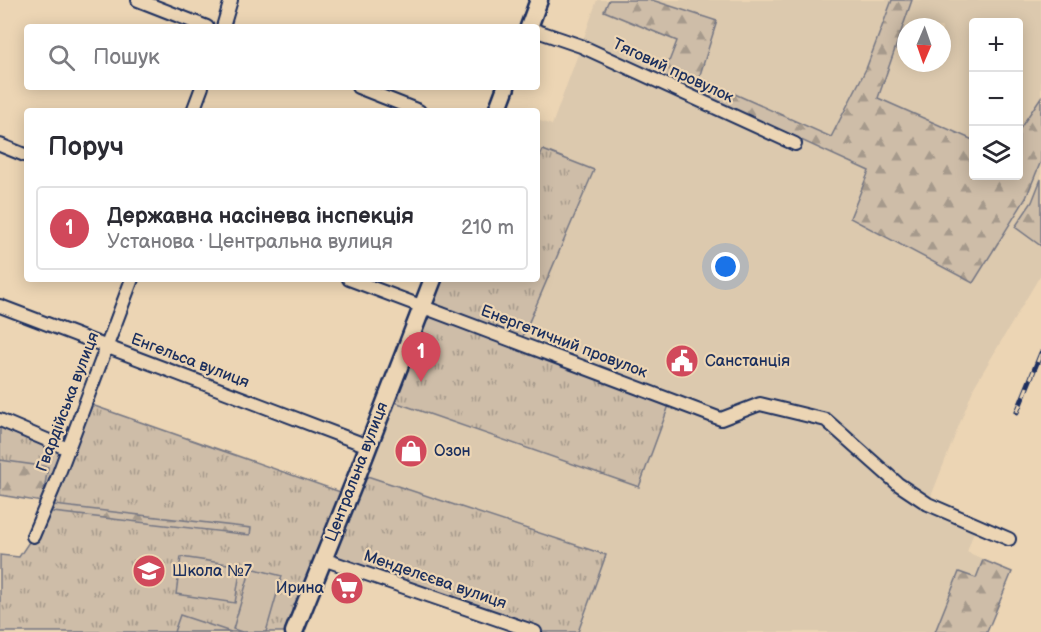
<!DOCTYPE html>
<html lang="uk">
<head>
<meta charset="utf-8">
<style>
	body { margin:0; font-family:"Balsamiq Sans",sans-serif; background:#f7f7f7; color:#2b2b33 }
	.controls { position:absolute; right:18px; top:18px; display:grid; overflow:hidden; border-radius:6px; box-shadow:0 3px 15px #0003 }
	.controls button { width:54px; height:54px; display:grid; place-items:center; padding:0; border:0; border-bottom:2px solid #e1e1e2; background:#fff; color:#2b2b33; font:30px sans-serif }
	.compass { position:absolute; left:897px; top:18px; width:54px; height:54px; border-radius:50%; background:#fff; box-shadow:0 3px 15px #0003; rotate:182deg }
	.you { position:absolute; left:726px; top:267px; width:21px; height:21px; margin:-15px; border:4px solid #fff; border-radius:50%; background:#1a73e8; box-shadow:0 0 0 9px #1a73e833 }
	.badge { display:grid; place-items:center; width:39px; height:39px; border-radius:50%; background:#d1495b; color:#fff; font-size:20px; font-weight:700 }
	.pin { position:absolute; translate:-50% -50px; filter:drop-shadow(0 2px 3px #0008) }
	.pin::after { content:''; position:absolute; top:32px; width:21px; height:18px; background:inherit; clip-path:polygon(0 0,100% 0,50% 100%) }
	.list { margin:0; padding:0; list-style:none }
	h2 { display:flex; justify-content:space-between; align-items:center; height:78px; margin:0; padding:0 24px; font-size:26px }
	h2 small { font-size:20px; font-weight:400; color:#7c7c81 }
	.list li { display:grid; grid-template-columns:39px 1fr auto; gap:18px; align-items:center; box-sizing:border-box; height:84px; margin:0 12px 12px; padding:0 12px; border:2px solid #e1e1e2; border-radius:6px }
	.list b { display:block; font-size:22px; white-space:nowrap }
	.list p { margin:0; font-size:20px; white-space:nowrap; color:#7c7c81 }
	.list em { font-size:20px; font-style:normal; color:#7c7c81 }
	.icon { flex:none; width:33px; height:33px; fill:none; stroke:currentColor; stroke-width:2; stroke-linecap:round; stroke-linejoin:round }
	.map { position:relative; flex:none; width:1041px; height:632px; overflow:hidden }
	.search { position:absolute; background:#fff; box-shadow:0 3px 15px #0003; left:24px; top:24px; width:516px; height:66px; display:flex; align-items:center; gap:15px; box-sizing:border-box; padding:0 21px; border-radius:6px; color:#7c7c81; font-size:22px }
	.panel { position:absolute; background:#fff; box-shadow:0 3px 15px #0003; left:24px; top:108px; width:516px; height:174px; border-radius:6px }
	.map>svg:first-child { display:block }
</style>
</head>
<body>
<div class="map">
<svg width="1041" height="632" viewBox="0 0 1041 632">
	<defs>
		<pattern id="grass-tufts" width="24" height="20" patternUnits="userSpaceOnUse" patternTransform="scale(1.5)"><rect width="24" height="20" fill="#cebda8"/><path d="M3 7l-1-3M5 7V3M7 7l1-3M15 17l-1-3M17 17v-4M19 17l1-3" fill="none" stroke="#a69a8c"/></pattern>
		<pattern id="forest-firs" width="22" height="20" patternUnits="userSpaceOnUse" patternTransform="scale(1.5)"><rect width="22" height="20" fill="#cebda8"/><path d="M5 1l3.5 6h-7zM16 11l3.5 6h-7z" fill="#a69a8c"/></pattern>
	</defs>
	<rect width="100%" height="100%" fill="#ecd5b4"/>
	<filter id="ink" filterUnits="userSpaceOnUse"><feTurbulence type="fractalNoise" baseFrequency=".0167" numOctaves="2"/><feDisplacementMap in="SourceGraphic" scale="12" xChannelSelector="R" yChannelSelector="G"/><feConvolveMatrix kernelMatrix="1 2 1 2 8 2 1 2 1" color-interpolation-filters="sRGB"/></filter>
	<g filter="url(#ink)">
		<path fill="#dcc9ae" fill-rule="evenodd" d="M597,0H1041V179L1032,202L1015,227L1041,246V274L974,387L928,504L976,525L967,552L1012,572L987,632H578L606,555L358,473L386,399L639,487L520,343L594,170L543,150L537,163V120L552,125L581,46ZM974,22H1018V176H974ZM906,27H942V63H906Z"/>
		<g fill="url(#grass-tufts)" stroke="#747683" stroke-width="1.5">
			<polygon points="543,150 594,170 520,343 671,400 639,487 386,399 433,279 537,279 537,163"/>
			<polygon points="86,403 349,495 358,473 606,555 578,632 535,632 323,559 294,632 0,632 0,555 19,557 33,536 52,489 0,482 0,420 68,449"/>
		</g>
		<g fill="url(#forest-firs)" stroke="#747683" stroke-width="1.5">
			<polygon points="609,0 652,0 717,21 699,78 831,137 866,69 892,0 912,0 878,98 973,140 974,176 1018,176 1019,130 1041,97 1041,161 1026,198 973,283 850,218 869,171 663,77 677,41 604,11"/>
			<polygon points="1041,179 1041,246 1015,227 1032,202"/>
			<polygon points="0,460 48,467 42,502 0,495"/>
			<polygon points="54,505 251,528 250,535 53,512"/>
			<polygon points="983,560 1012,572 987,632 935,632 959,572 976,578"/>
		</g>
		<g fill="#cebda8" stroke="#747683" stroke-width="1.5">
			<polygon points="181,557 241,566 235,603 176,594"/>
			<polygon points="251,568 282,576 266,632 242,632 233,629"/>
			<polygon points="180,615 231,632 174,632"/>
		</g>
		<g fill="none" stroke-linecap="round" stroke-linejoin="round">
			<defs>
				<g id="minor">
					<polyline points="138,0 207,27"/>
					<polyline points="223,27 231,0"/>
					<polyline points="537,31 581,46 795,144"/>
					<polyline points="358,87 419,111"/>
					<polyline points="193,111 202,87"/>
					<polyline points="0,145 27,156"/>
					<polyline points="349,279 721,419 760,404 826,420 898,484 928,504 1009,539"/>
					<polyline points="0,306 368,446"/>
					<polyline points="0,420 68,449"/>
					<polyline points="33,536 53,489 132,279"/>
					<polyline points="323,559 535,632"/>
				</g>
				<g id="secondary">
					<polyline points="529,27 539,0"/>
					<polyline points="497,111 506,87"/>
					<polyline points="294,632 358,473 433,279"/>
				</g>
			</defs>
			<use href="#minor" stroke="#1b2f5e" stroke-width="16"/>
			<use href="#secondary" stroke="#1b2f5e" stroke-width="21"/>
			<use href="#minor" stroke="#ecd5b4" stroke-width="12"/>
			<use href="#secondary" stroke="#ecd5b4" stroke-width="16"/>
			<defs>
				<polyline id="rail" points="1017,412 1041,353"/>
			</defs>
			<use href="#rail" stroke="#1b2f5e" stroke-width="5"/>
			<use href="#rail" stroke="#ecd5b4" stroke-width="3" stroke-dasharray="9" stroke-linecap="butt"/>
		</g>
	</g>
	<defs>
		<symbol id="civic-disc" viewBox="-11 -11 22 22"><circle r="9.5" fill="#d1495b" stroke="#ecd5b4"/><path d="M-.6-6.5H3V-4.5H.6V-3L4-1V1h2V6H-6V1h2V-1L-.6-3ZM-1.2 2.5V6h2.4V2.5Z" fill="#fff"/></symbol>
		<symbol id="shop-disc" viewBox="-11 -11 22 22"><circle r="9.5" fill="#d1495b" stroke="#ecd5b4"/><path d="M-5-2.5h2.3a2.7 3.5 0 0 1 5.4 0H5L5.5 6h-11ZM-1.5-2.5h3a1.5 2.3 0 0 0-3 0Z" fill="#fff"/></symbol>
		<symbol id="school-disc" viewBox="-11 -11 22 22"><circle r="9.5" fill="#d1495b" stroke="#ecd5b4"/><path d="M0-5L7-2L0 1L-7-2ZM-4 1L0 2.5L4 1V4Q0 6-4 4Z" fill="#fff"/></symbol>
		<symbol id="supermarket-disc" viewBox="-11 -11 22 22"><circle r="9.5" fill="#d1495b" stroke="#ecd5b4"/><path d="M-6-5.5h2.5l.6 2H6L4.5 2H-2.5L-4.4-4H-6ZM-1.5 3.2a1.3 1.3 0 1 0 .1 0ZM3 3.2a1.3 1.3 0 1 0 .1 0Z" fill="#fff"/></symbol>
	</defs>
	<g fill-rule="evenodd">
		<use href="#civic-disc" x="663" y="342" width="38" height="38"/>
		<use href="#shop-disc" x="392" y="432" width="38" height="38"/>
		<use href="#school-disc" x="130" y="552" width="38" height="38"/>
		<use href="#supermarket-disc" x="328" y="569" width="38" height="38"/>
	</g>
	<g text-anchor="middle" dominant-baseline="central" stroke-width="4.5" stroke-linejoin="round" paint-order="stroke">
		<g font-size="16" fill="#1b2f5e" stroke="#ecd5b4">
			<text transform="translate(673 71) rotate(25)">Тяговий провулок</text>
			<text transform="translate(564 342) rotate(21)">Енергетичний провулок</text>
			<text transform="translate(190 361) rotate(21)">Енгельса вулиця</text>
			<text transform="translate(68 402) rotate(-69)">Гвардійська вулиця</text>
			<text transform="translate(357 472) rotate(-69)">Центральна вулиця</text>
			<text transform="translate(435 580) rotate(19)">Менделєєва вулиця</text>
		</g>
		<g font-size="16" fill="#1b2f5e" stroke="#ecd5b4" text-anchor="start">
			<text x="705" y="361">Санстанція</text>
			<text x="434" y="451">Озон</text>
			<text x="172" y="571">Школа №7</text>
			<text x="324" y="588" text-anchor="end">Ирина</text>
		</g>
	</g>
</svg>
<div class="controls">
<button>+</button>
<button>−</button>
<button><svg class="icon" aria-label="layers" viewBox="0 0 24 24"><path d="M12 4l9 5-9 5-9-5zM3 14l9 5 9-5"/></svg></button>
</div>
<svg class="compass" viewBox="-18 -18 36 36"><path d="M0-13l5 13h-10z" fill="#e53935"/><path d="M0 13l5-13h-10z" fill="#7c7c81"/></svg>
<div class="you"></div>
<div class="pin badge" style="left:421px;top:382px">1</div>
<div class="search"><svg class="icon" aria-label="search" viewBox="0 0 24 24"><circle cx="10" cy="10" r="6"/><path d="M15 15l6 6"/></svg>Пошук</div>
<section class="panel">
<h2>Поруч<small></small></h2>
<ul class="list">
<li><span class="badge">1</span><div><b>Державна насiнева iнспекцiя</b><p>Установа · Центральна вулиця</p></div><em>210 m</em></li>
</ul>
</section>
</div>
</body>
</html>
